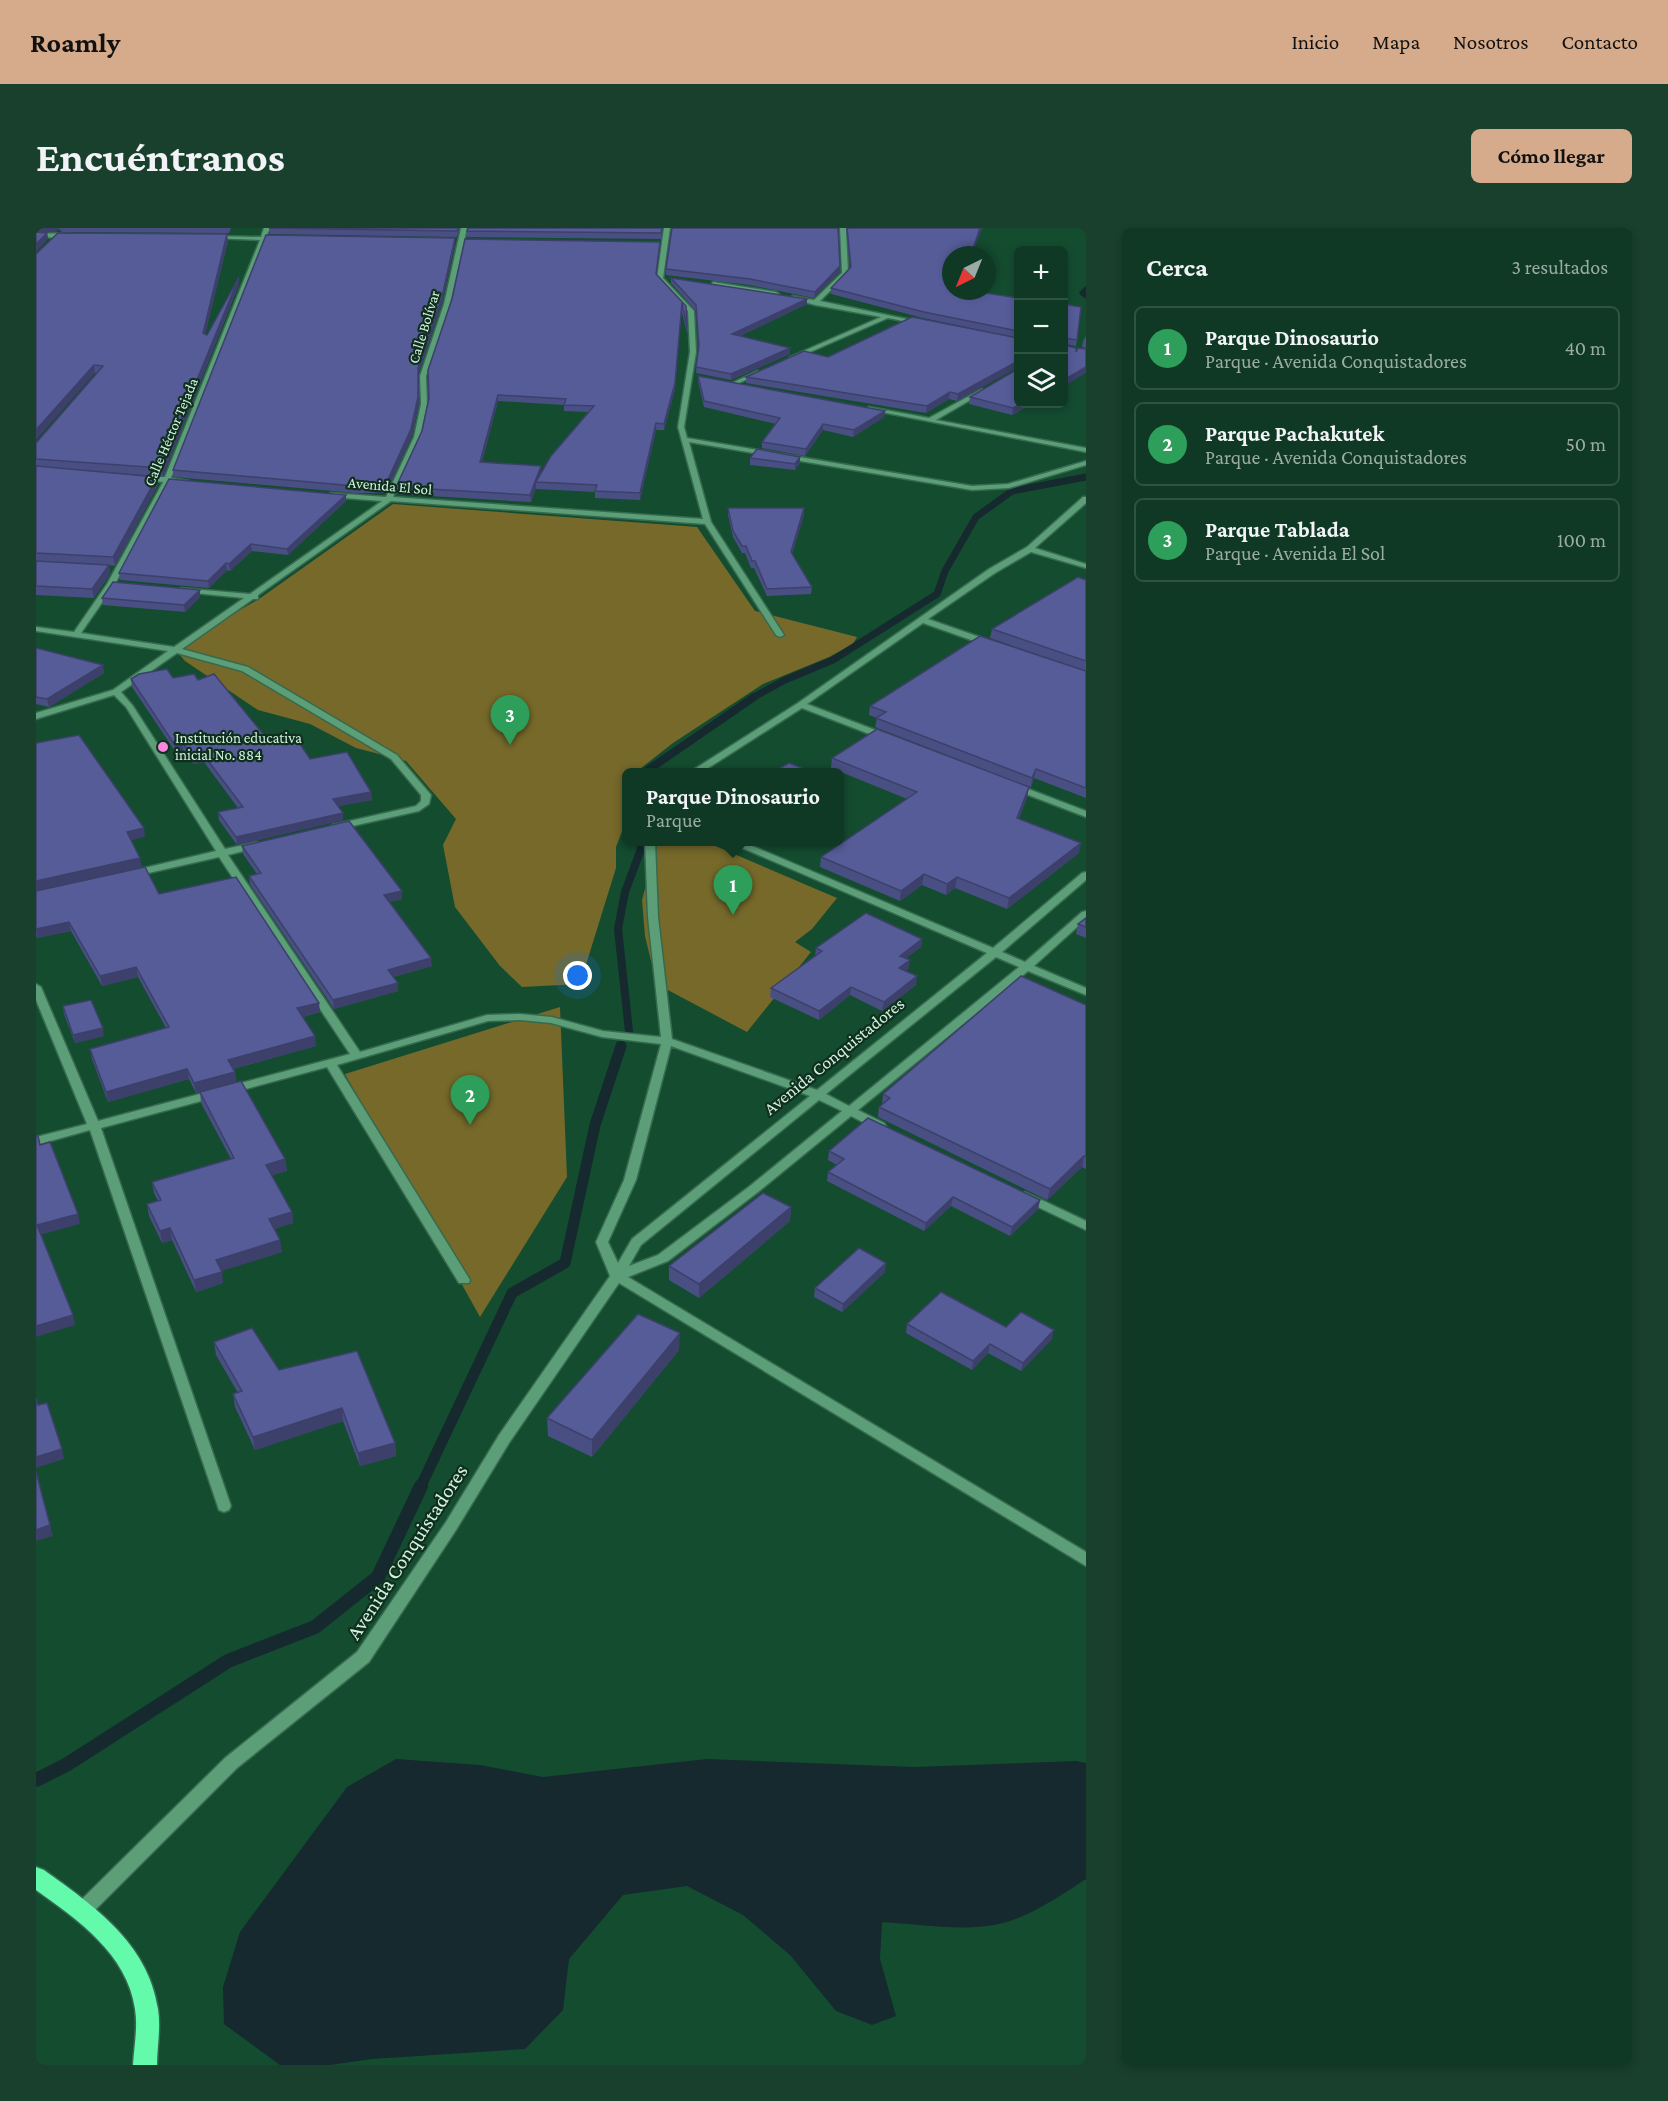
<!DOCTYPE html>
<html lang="es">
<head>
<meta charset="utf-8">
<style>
	body { margin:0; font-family:"Crimson Pro",serif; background:#18402c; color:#f1f3f6 }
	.controls { position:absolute; right:18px; top:18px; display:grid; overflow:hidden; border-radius:9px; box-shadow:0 3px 9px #0003 }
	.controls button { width:54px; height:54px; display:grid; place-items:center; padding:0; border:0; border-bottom:2px solid #2f5341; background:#0f3924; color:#f1f3f6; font:30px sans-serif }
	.compass { position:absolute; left:906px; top:18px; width:54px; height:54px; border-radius:50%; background:#0f3924; box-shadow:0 3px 9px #0003; rotate:223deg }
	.you { position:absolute; left:542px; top:748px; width:21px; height:21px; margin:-15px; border:4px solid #fff; border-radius:50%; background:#1a73e8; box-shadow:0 0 0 9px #1a73e833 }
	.badge { display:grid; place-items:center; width:39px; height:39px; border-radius:50%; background:#d6ab8b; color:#fff; font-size:20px; font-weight:700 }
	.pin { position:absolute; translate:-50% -50px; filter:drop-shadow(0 2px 3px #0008) }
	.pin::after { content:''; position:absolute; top:32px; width:21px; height:18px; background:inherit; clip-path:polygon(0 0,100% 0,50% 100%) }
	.popup { position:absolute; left:586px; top:540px; width:222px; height:78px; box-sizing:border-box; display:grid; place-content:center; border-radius:9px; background:#0f3924; filter:drop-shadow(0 2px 4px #0005); font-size:20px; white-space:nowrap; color:#9baca6 }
	.popup b { font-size:22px; color:#f1f3f6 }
	.popup::after { content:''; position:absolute; left:50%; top:100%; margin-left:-12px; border:12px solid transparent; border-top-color:#0f3924 }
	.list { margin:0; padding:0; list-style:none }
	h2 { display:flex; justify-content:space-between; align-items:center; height:78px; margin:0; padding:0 24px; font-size:26px }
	h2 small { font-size:20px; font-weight:400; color:#9baca6 }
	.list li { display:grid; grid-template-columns:39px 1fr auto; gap:18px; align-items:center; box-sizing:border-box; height:84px; margin:0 12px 12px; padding:0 12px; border:2px solid #2f5341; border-radius:9px }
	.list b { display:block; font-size:22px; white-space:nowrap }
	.list p { margin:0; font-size:20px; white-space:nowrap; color:#9baca6 }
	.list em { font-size:20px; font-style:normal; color:#9baca6 }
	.icon { flex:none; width:33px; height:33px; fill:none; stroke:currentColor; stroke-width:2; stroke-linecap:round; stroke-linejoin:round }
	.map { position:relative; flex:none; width:1050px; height:1837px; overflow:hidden; border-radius:9px }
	header { display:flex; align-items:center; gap:36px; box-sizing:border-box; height:84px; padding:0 30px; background:#d6ab8b; color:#111 }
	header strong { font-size:28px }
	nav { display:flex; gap:33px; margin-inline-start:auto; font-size:21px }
	.intro { display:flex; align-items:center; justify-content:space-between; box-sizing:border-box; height:144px; padding:0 36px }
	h1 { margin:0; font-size:42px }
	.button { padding:15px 27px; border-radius:9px; background:#d6ab8b; color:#111; font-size:21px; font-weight:700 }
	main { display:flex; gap:36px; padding:0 36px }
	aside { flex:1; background:#0f3924; border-radius:9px; box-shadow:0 3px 9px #0003 }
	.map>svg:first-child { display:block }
</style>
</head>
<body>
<header>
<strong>Roamly</strong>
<nav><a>Inicio</a><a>Mapa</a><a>Nosotros</a><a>Contacto</a></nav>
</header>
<div class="intro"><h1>Encuéntranos</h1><a class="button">Cómo llegar</a></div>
<main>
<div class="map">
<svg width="1050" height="1837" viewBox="0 0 1050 1837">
	<rect width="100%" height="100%" fill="#144c30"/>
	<g fill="#76692a">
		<polygon points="357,276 661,299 719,383 821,409 817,416 793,429 727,456 637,515 600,544 590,544 590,593 580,619 580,640 544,756 486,759 464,738 419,679 407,617 420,591 370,533 320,520 274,496 222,482 149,433 138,420 223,371"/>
		<polygon points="622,614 670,614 801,670 776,701 759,714 775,724 711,804 628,760 615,733 609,708 606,672"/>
		<polygon points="524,779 531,949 444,1089 309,846"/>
	</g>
	<path fill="#15292e" d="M360,1531L444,1537L507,1549L671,1531L878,1539L1040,1533L1050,1535V1651C1024,1668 989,1692 958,1697C924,1703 881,1696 846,1694L844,1731L860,1788L836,1797L800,1783L754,1727L707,1687L651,1658L587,1667L533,1731L527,1782L489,1821L336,1831L294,1837H244L188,1796L187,1759L204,1704L311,1559Z"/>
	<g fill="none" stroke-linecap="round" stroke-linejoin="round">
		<polyline stroke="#15292e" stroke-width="5" points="1050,61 1046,65 1050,68"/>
		<polyline stroke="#15292e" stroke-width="7" points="716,470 749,452 797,432 901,366 909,343 940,289 976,263 1050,249"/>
		<g stroke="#15292e" stroke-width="8">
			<polyline points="609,544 718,469"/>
			<polyline points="593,803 582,701 589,664 605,621 605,614"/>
		</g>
		<polyline stroke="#15292e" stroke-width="11" points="384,1260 476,1065 529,1035 559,897 585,818"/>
		<polyline stroke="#15292e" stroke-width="14" points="0,1552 30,1537 192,1433 279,1399 342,1349 385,1258"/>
		<defs>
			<g id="street">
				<path d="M228,0H234L230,9L248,11L229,12L135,250L153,253L149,255L133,254L79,356L45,405L138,419L208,370L148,364H145V360L214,366L346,273L295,269L291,267L295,265L350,269L378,209L385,176L384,148L408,76L425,0H431L414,76L390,148L391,176L384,209L357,269L667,291L642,199L654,124L652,83L621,50L628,0H634L627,50L658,83L660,124L648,199L651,210L936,258L972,256L1050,233V237L973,260L936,262L653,214L675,294L748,407L744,409L740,407L669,296L355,273L222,367V371H217L146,421L212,439L361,527L395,567L393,576L383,583L299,602L296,601V597L380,578L385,573V567L355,531L206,443L141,425L85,464L97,478L189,621L221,614L226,617L224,619L192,627L324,824L451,787L484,786L516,789L567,803L625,809L612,689L609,614H619L622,689L636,811L781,862L951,725L697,616L695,614H707L957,720L1046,645L1050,644V652L966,724L989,734L1046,684L1050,683V691L998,738L1050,760V767L992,743L822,882L848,895L850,898L848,901H840L815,888L722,964L632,1033L592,1049L1050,1324V1338L583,1055L473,1215L420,1302L333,1434L201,1540L53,1688L47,1690L41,1688L38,1682L41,1676L189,1530L321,1424L410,1294L463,1207L574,1048L560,1014L588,952L625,816L566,809L515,795L484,792L452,793L301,837L434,1052L433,1055H423L291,839L65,900L195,1278L193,1282L188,1284L183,1282L54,902L0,917V909L51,896L0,772V756L5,759L62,893L314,826L183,629L95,649L90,646L91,644L180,623L90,479L78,467L0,491V485L77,462L132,423L0,403V399L38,404L71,356L127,254L107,252L103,250L107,248L129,249L224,12L172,10L175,8L225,9ZM960,729L983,739L813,878L790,866ZM635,818L774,868L596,1011L582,1035L572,1014L600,952ZM783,872L806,883L714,958L622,1027L593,1038L605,1017Z"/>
				<polygon points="804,0 810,0 812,45 784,73 890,95 887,97 852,90 758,131 754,131 754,129 845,89 779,77 754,70 757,68 778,72 806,45"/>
				<polygon points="0,5 35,6 38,8 35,10 0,9"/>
				<polygon points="677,54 740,64 743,66 740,68 675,57"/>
				<polygon points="721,143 726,144 699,157 694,156"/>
				<polygon points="946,161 949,163 948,164 900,192 1050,220 1050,224 830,181 833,179 893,190"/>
				<polygon points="1047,269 1050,269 1050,275 999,320 1050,336 1050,340 995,324 959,345 892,391 958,414 958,418 952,418 887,395 771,476 855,508 855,512 849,512 766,480 666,544 656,544 657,542 762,475 953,341 991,319"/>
				<polygon points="977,555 1050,583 1050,589 974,560 974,556"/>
				<polygon points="989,964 1050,993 1050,1002 985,971 983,968"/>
			</g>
			<path id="primary" d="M0,1639L8,1642C58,1678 112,1715 122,1781C125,1800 121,1819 121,1837H97C98,1819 102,1799 99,1781C91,1726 42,1692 0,1662Z"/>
		</defs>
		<use href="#street" stroke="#366a4f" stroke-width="3"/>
		<use href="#primary" stroke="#366a4f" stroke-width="3"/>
		<use href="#street" fill="#5b9e77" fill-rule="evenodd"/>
		<use href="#primary" fill="#63faab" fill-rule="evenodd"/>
	</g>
	<g fill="#494f83" fill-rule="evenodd">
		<polygon points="0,0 195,0 193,5 26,4 23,1 19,4 6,4 11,5 12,11"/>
		<polygon points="233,0 423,0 421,9 234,6"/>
		<polygon points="626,0 625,11 431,9 431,3"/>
		<polygon points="810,0 946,0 915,63 982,70 982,110 887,90 795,66 795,60 814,40"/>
		<polygon points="419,10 419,16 406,75 382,147 383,176 376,208 350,265 319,265 138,249 137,242"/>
		<polygon points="192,13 169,106 171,107 203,56 127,249 32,241 122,257 79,338 73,337 74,346 58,370 0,367 0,215 61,145 59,145 0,26"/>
		<path d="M623,19L620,47L650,78L651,105L645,81L639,161L628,202H620L604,272L559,270V264L500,261V259L495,274L360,266V259ZM462,173L528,177V183L553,184L505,245V238L446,234Z"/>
		<polygon points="630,41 804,44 778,70 713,57 630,47"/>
		<polygon points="635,50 771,71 771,76 704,108 754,126 695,152 660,145 662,122 660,83 635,55"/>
		<polygon points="1028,76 1045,79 1040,118 1028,116"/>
		<polygon points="1050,108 1050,120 1046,119 1047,113"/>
		<polygon points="982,110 982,140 982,139 921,173 913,171 890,185 710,155 710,149 792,129"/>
		<polygon points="662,148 849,183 848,189 817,209 787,202 769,228 726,220 726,214 740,196 668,179 662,154"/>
		<polygon points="934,169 982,176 996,176 976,187 933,176"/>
		<polygon points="714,230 764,235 759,242 714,237"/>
		<polygon points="310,267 310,273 252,327 216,323 194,343 191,342 173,360 84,352 83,345"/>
		<polygon points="692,280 768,287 756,326 776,359 775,366 731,368 718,340 715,340 709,325 706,325 697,309 692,287"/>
		<polygon points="1050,352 1050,443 954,410 956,401"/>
		<polygon points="164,362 164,369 149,384 67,377 66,370"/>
		<polygon points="0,420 68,445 13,479 0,476"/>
		<polygon points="1050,443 1050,570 998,550 995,559 993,559 991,569 983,591 1043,625 971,681 919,660 910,667 886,657 864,673 784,639 785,629 871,571 795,540 796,530 962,547 839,499 841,490 833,487 834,478"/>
		<polygon points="137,450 162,452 232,512 274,531 335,564 336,572 302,578 307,585 307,592 201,617 183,592 182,584 202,580 168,534 158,536 147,522 139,523 96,459 95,451"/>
		<polygon points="206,618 366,663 366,671 353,674 396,738 357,749 362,755 362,763 298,781 214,656 213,648 221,646 207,626"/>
		<polygon points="0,663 123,666 284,784 267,789 280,818 197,841 199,844 200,854 160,865 153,851 72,874 56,831 54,821 130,800 102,749 66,758 35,703 1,710 0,707"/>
		<polygon points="1050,690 1050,710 1040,706 1042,696"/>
		<polygon points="886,711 885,719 870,730 873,740 869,743 880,757 846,783 814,767 783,792 734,769 735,760 779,728 780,720"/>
		<polygon points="1050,777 1050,941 1046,939 1011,972 842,889 843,879 846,876 847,866"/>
		<polygon points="27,778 68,808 39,815 28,786"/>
		<polygon points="164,864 249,931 251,943 236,947 256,984 257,995 238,1001 246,1024 185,1043 187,1055 160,1064 136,1012 126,1015 113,988 111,976 122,973 118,965 116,954 195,931 165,875"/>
		<polygon points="793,923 1004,972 1002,981 974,1008 915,978 888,1003 791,953 792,944 801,937 792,932"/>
		<polygon points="755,979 754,993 663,1070 633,1052 633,1038"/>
		<polygon points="849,1044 806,1084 778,1069 779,1060"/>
		<polygon points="871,1096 970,1099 1016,1111 985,1143 952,1125 936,1142 870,1105"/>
		<polygon points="178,1114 243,1142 359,1215 360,1228 324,1238 307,1193 219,1222 199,1179 197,1166 202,1165 180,1127"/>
		<polygon points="643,1122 556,1229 512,1208 511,1190"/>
	</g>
	<g fill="#3c406a">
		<polygon points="0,0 23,0 23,1 19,4 0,5"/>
		<polygon points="944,0 946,0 936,27 935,27"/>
		<polygon points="11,5 12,11 0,24 0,16"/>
		<polygon points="191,6 192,13 168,112 167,105"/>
		<polygon points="419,10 419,16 406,75 382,147 383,176 376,208 350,265 349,258"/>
		<polygon points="804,38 804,44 778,70 779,64"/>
		<polygon points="203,49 203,56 127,249 125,240"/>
		<polygon points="771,71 771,76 696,112 696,106"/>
		<polygon points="645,81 639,161 628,202 628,196"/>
		<polygon points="754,120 754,126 695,152 695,146"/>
		<polygon points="982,133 982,139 921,173 922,166"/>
		<polygon points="58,137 59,145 0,212 0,202"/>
		<polygon points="1050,139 1050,145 1028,158 1028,152"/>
		<polygon points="914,164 913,171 890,185 891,178"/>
		<polygon points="462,167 462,173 444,240 444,234"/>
		<polygon points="985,176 996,176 976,187 977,180"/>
		<polygon points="849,183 848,189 817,209 818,202"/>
		<polygon points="620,195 620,202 604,272 604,265"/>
		<polygon points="787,196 787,202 769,228 770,221"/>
		<polygon points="764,229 764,235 759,242 759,236"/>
		<polygon points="505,238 505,245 500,254 500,259 495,274 494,267"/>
		<polygon points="121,249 122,257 79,338 77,329"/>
		<polygon points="310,267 310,273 252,327 251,321"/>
		<polygon points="768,280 768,287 754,331 755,324"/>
		<polygon points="215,316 216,323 194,343 193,336"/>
		<polygon points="190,335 191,342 173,360 172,353"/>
		<polygon points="73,337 74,346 58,370 56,361"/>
		<polygon points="164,362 164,369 149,384 148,377"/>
		<polygon points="67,437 68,445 13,479 11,471"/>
		<polygon points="146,514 147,522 139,523 138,516"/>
		<polygon points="167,526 168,534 158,536 157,529"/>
		<polygon points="1000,541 998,550 995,559 996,550"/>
		<polygon points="993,559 991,569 979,601 981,590"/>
		<polygon points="335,564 336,572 297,579 297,571"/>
		<polygon points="307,585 307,592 201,617 200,609"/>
		<polygon points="108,600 109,609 92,613 91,604"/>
		<polygon points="1045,615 1043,625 971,681 973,670"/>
		<polygon points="104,630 106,639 0,663 0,653"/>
		<polygon points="888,646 886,657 864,673 865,663"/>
		<polygon points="921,649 919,660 910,667 911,656"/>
		<polygon points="366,663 366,671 349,675 348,667"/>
		<polygon points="33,694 35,703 1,710 0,701"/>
		<polygon points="886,711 885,719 863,736 864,728"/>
		<polygon points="395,730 396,738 352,750 352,742"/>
		<polygon points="874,732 873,740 862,749 863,740"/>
		<polygon points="100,739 102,749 66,758 64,748"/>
		<polygon points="881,748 880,757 846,783 848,774"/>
		<polygon points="362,755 362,763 298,781 297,772"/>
		<polygon points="815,759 814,767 783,792 783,783"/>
		<polygon points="283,775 284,784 262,790 261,780"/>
		<polygon points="67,800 68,808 39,815 37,807"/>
		<polygon points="279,808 280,818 193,842 192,832"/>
		<polygon points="151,841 153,851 72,874 70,864"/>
		<polygon points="199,844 200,854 160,865 158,855"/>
		<polygon points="1048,928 1046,939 1011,972 1014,961"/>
		<polygon points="249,931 251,943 231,949 230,937"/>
		<polygon points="917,969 915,978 888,1003 890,995"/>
		<polygon points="1004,972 1002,981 974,1008 976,999"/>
		<polygon points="755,979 754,993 663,1070 663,1056"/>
		<polygon points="256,984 257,995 234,1003 233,991"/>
		<polygon points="42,986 44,996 4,1007 1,997"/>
		<polygon points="134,1000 136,1012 126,1015 124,1003"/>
		<polygon points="244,1012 246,1024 182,1044 180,1032"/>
		<polygon points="850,1035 849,1044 806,1084 807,1076"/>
		<polygon points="186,1044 187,1055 160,1064 158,1052"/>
		<polygon points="37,1087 39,1097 0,1109 0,1098"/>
		<polygon points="1018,1102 1016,1111 985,1143 987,1135"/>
		<polygon points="644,1105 643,1122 556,1229 556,1212"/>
		<polygon points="954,1116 952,1125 936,1142 937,1133"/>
		<polygon points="306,1180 307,1193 219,1222 217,1209"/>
		<polygon points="359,1215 360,1228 324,1238 322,1225"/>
		<polygon points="26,1221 28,1231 0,1240 0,1229"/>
		<polygon points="0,1244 17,1308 0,1313"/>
	</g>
	<g fill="#555c98" stroke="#3c406a" stroke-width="1.5">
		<polygon points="233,0 422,0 421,3"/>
		<polygon points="432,0 626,0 625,5 431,3"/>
		<polygon points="636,0 802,0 804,38 779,64 714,51 630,41"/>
		<polygon points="811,0 944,0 935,27 915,27 915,63 937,63 982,70 982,103 888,84 795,60 815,39"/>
		<polygon points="0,4 11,5 0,16"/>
		<polygon points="22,5 191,6 167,105 171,107 203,49 125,240 0,231 0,215 67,138 58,137 0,202 0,26"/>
		<polygon points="230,7 419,10 406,69 382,140 382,169 375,201 349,258 319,258 137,242"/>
		<polygon points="429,11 624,14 620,46 650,78 651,99 646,75 639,155 628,196 620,195 604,265 559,263 561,257 500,254 515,228 558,178 528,177 530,171 462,167 444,234 505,238 494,267 360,259 386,203 393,170 392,142 416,71"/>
		<polygon points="635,50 771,71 696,106 754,120 695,146 660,139 663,118 660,77"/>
		<polygon points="1028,76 1045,79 1041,112 1029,110 1028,111"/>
		<polygon points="876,89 982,110 982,133 922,166 914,164 891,178 710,149 768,123 792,129"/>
		<polygon points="1028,117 1040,120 1040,124 1042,120 1050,121 1050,139 1028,152"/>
		<polygon points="982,141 982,176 985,176 977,180 934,169"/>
		<polygon points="662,148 849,183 818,202 787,196 770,221 726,214 744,190 668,173"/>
		<polygon points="721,221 764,229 759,236 714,230"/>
		<polygon points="0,238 121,249 77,329 0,325"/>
		<polygon points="133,251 310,267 251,321 215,316 193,336 190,335 172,353 83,345"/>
		<polygon points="692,280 768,280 755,324 776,359 731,361 719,333 716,333 710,318 706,318 697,303"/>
		<polygon points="0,333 73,337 56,361 0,358"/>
		<polygon points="1042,349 1050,352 1050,433 956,401"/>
		<polygon points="77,354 164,362 148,377 66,370"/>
		<polygon points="944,408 1050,443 1050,560 1000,541 996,550 840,490 850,484 834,478"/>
		<polygon points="0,420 67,437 11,471 0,469"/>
		<polygon points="131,441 137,450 158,446 162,452 178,446 232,512 258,507 274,531 311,524 335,564 297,571 307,585 200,609 182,584 207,579 167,526 157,529 146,514 138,516 95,451 103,446"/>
		<polygon points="841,501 993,559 981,590 1045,615 973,670 921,649 911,656 888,646 865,663 785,629 881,564 796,530"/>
		<polygon points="43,507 108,600 91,604 104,630 0,653 0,515"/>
		<polygon points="753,535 777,544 737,544"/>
		<polygon points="313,593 366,663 348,667 395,730 352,742 362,755 297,772 213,648 225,645 206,618"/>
		<polygon points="109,639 123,666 200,649 283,775 261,780 279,808 192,832 199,844 158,855 151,841 70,864 54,821 133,799 100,739 64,748 33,694 0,701 0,663"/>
		<polygon points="830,685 886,711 864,728 874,732 863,740 881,748 848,774 815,759 783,783 735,760 786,723 780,720"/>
		<polygon points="1050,690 1050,699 1042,696"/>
		<polygon points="985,748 1050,777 1050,929 1048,928 1014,961 843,879 854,870 847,866"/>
		<polygon points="55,772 67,800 37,807 27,778"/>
		<polygon points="205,853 249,931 230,937 256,984 233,991 244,1012 180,1032 186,1044 158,1052 134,1000 124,1003 111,976 125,972 116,954 198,930 164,864"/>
		<polygon points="832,890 1004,972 976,999 917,969 890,995 792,944 808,931 793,923"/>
		<polygon points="0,908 2,908 4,917 14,914 42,986 1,997 37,1087 0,1098"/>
		<polygon points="727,965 755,979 663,1056 633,1038"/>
		<polygon points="823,1020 850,1035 807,1076 779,1060"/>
		<polygon points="905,1064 970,1099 985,1084 1018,1102 987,1135 954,1116 937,1133 871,1096"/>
		<polygon points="602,1086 644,1105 556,1212 511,1190"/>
		<polygon points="216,1100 243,1142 321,1123 359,1215 322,1225 306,1180 217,1209 197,1166 206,1163 178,1114"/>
		<polygon points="0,1170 2,1177 11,1175 26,1221 0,1229"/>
		<polygon points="0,1244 14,1297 0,1302"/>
	</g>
	<circle fill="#fe86e0" stroke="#102e1e" stroke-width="2" cx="127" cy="519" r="6"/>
	<g text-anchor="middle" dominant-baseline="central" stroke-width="4.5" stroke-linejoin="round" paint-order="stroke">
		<g font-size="15" fill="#d0f3dc" stroke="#102e1e">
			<text transform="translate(388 99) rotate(-73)">Calle Bolívar</text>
			<text transform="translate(135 204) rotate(-67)">Calle Héctor Tejada</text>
			<text transform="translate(354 258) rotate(5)">Avenida El Sol</text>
		</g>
		<g font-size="15" fill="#d0f3dc" stroke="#102e1e" text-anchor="start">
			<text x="139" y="510">Institución educativa<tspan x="139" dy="17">inicial No. 884</tspan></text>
		</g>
		<g font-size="18" fill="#d0f3dc" stroke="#102e1e">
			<text transform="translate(798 828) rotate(-39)">Avenida Conquistadores</text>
		</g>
		<g font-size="21" fill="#d0f3dc" stroke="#102e1e">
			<text transform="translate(371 1324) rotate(-57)">Avenida Conquistadores</text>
		</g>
	</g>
</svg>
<div class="controls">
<button>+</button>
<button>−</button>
<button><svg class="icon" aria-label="layers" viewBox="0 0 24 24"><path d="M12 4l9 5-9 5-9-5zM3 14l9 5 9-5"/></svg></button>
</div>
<svg class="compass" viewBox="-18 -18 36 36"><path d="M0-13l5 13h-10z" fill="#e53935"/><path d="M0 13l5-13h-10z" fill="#9baca6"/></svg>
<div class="you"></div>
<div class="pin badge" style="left:697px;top:687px;background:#2e9e5b">1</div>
<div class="popup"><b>Parque Dinosaurio</b>Parque</div>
<div class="pin badge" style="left:434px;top:897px;background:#2e9e5b">2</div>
<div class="pin badge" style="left:474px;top:517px;background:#2e9e5b">3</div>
</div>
<aside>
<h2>Cerca<small>3 resultados</small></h2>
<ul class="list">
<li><span class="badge" style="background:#2e9e5b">1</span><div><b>Parque Dinosaurio</b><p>Parque · Avenida Conquistadores</p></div><em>40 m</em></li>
<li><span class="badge" style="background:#2e9e5b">2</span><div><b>Parque Pachakutek</b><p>Parque · Avenida Conquistadores</p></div><em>50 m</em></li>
<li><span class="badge" style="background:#2e9e5b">3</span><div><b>Parque Tablada</b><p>Parque · Avenida El Sol</p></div><em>100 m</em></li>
</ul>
</aside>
</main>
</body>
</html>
